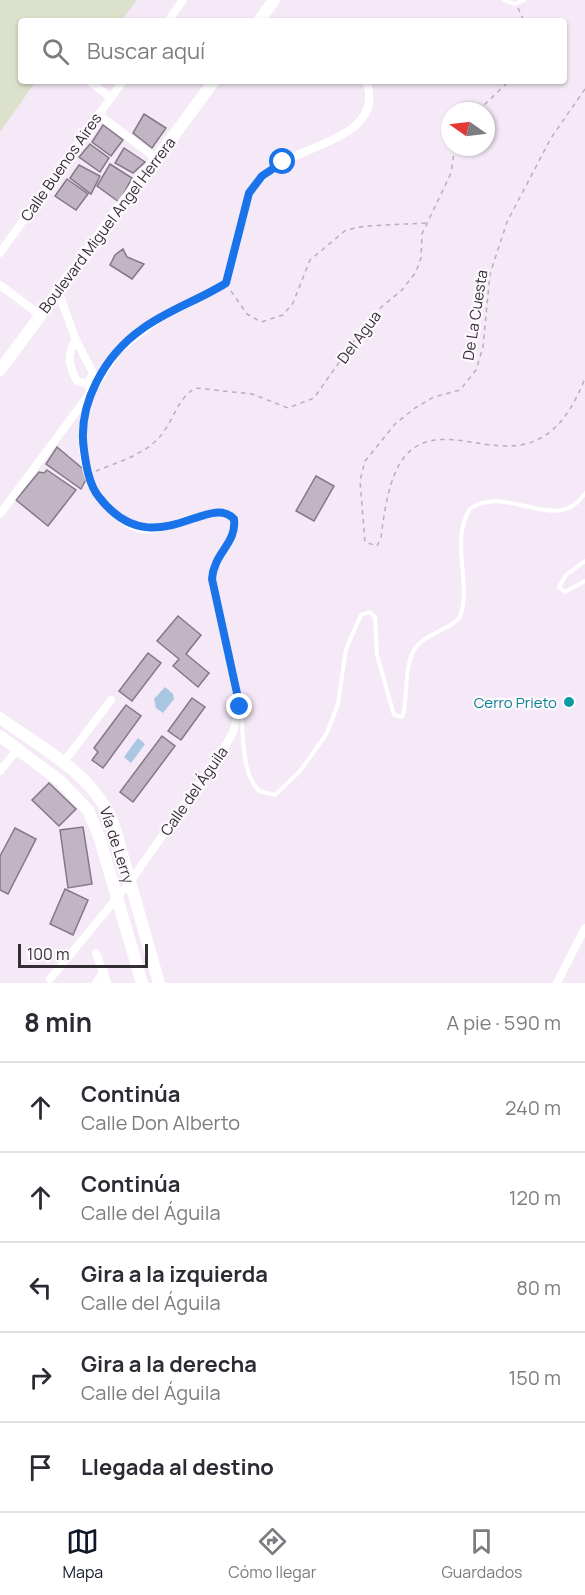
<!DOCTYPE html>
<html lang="es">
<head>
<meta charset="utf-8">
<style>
	body { margin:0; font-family:Manrope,sans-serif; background:#f7f7f7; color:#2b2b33 }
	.compass { position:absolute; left:441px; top:102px; width:54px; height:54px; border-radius:50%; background:#fff; box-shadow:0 2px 4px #0004; rotate:284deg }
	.scale { position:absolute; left:18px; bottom:15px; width:130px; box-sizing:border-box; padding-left:6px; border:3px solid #332e33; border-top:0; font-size:16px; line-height:21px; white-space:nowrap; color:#332e33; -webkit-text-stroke:4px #fef9ff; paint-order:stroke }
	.stop { position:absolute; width:18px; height:18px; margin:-14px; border:4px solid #1a73e8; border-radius:50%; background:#fff }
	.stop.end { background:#1a73e8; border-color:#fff; box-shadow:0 2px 6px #0008 }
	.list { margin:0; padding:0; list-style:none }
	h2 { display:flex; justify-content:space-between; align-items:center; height:78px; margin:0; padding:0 24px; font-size:26px }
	h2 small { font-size:20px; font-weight:400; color:#7c7c81 }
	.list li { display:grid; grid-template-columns:39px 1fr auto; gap:18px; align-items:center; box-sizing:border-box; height:90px; padding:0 24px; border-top:2px solid #e1e1e2 }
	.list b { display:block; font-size:22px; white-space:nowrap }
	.list p { margin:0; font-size:20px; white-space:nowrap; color:#7c7c81 }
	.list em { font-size:20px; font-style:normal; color:#7c7c81 }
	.icon { flex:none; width:33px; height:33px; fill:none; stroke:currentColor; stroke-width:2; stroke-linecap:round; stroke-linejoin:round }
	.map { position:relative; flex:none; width:585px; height:983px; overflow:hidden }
	.search { position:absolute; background:#fff; box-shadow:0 2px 4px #0004; left:18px; right:18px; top:18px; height:66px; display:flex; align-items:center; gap:15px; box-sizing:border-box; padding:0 21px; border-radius:6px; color:#7c7c81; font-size:22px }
	.sheet { height:528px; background:#fff }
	nav { display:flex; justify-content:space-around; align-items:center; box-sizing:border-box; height:84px; border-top:2px solid #e1e1e2; background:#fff; font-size:16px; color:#7c7c81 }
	nav a { display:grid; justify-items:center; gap:3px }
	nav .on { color:#111827 }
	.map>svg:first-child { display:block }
</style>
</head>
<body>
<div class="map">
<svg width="585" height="983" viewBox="0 0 585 983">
	<rect width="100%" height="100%" fill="#f5e8f7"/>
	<polygon fill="#dbe1ca" points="0,0 137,0 121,21 21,21 21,81 36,81 0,132"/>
	<g fill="#a9c7e1">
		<polygon points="165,687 173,694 174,699 163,713 156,708 154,699"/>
		<polygon points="138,738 145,744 131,763 124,757"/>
	</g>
	<g fill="#c1b5c3" stroke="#837885" stroke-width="1.5">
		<polygon points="144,114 166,128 152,148 133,133"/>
		<polygon points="103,125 123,140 111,156 92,142"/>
		<polygon points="90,144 109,158 100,172 79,157"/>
		<polygon points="124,148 145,162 133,173 115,163"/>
		<polygon points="110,164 132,178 119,202 97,186"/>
		<polygon points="79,165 100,176 91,194 70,178"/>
		<polygon points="67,179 88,194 76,210 55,196"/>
		<polygon points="123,249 127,257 144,264 132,279 110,265 115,255"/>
		<polygon points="57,447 89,474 81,489 46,464"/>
		<polygon points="47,470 76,490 48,526 16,500 39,472 44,473"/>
		<polygon points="316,476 334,486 314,521 296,511"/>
		<polygon points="178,616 201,635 186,654 209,673 198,687 173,666 179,659 157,641"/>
		<polygon points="148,653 161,663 132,701 119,691"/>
		<polygon points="192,698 205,707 181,740 168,731"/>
		<polygon points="126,705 141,716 103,768 92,760 98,752 94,748"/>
		<polygon points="162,736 175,746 133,802 120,792"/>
		<polygon points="49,783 76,809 59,826 32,800"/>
		<polygon points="83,827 92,884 68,888 60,830"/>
		<polygon points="15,828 36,839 8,894 0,890 0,856"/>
		<polygon points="65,889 88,900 73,935 50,924"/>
	</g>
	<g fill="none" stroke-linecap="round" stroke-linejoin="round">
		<g stroke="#b9aeba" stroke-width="1.5" stroke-dasharray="4.5 4.5" stroke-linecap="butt">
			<polyline points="518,8 524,21"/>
			<path d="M585,89L551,138L507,222L490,274L483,347L476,370L460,390L434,397L415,408L395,424L365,461L360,481L365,542L377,546L381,538C384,513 389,474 406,455C453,404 536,506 585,378"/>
			<polyline points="478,111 509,81"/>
			<polyline points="231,291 247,314 261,322 283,315 293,303 310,260 346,230 366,226 426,223"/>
			<path d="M96,471C118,462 147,454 162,434C175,417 177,400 195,388L252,394L288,408L314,398L373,314L402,290L416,272L421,258L422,234L451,173L455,147"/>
		</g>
		<g stroke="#fff" stroke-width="4">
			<polyline points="504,0 515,4 524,0"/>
			<polyline points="585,561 566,575 559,587 565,592 585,581"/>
			<path d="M241,713C244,738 241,772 259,791L275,795L301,770L327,733L338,704L346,649L361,615L369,612L375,617L377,655L394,715L402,717C408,709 403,668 414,650C425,632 456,629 461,614C471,580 450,540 470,509C506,482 557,537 585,493"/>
		</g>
		<g stroke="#fff" stroke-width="8">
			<polyline points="168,21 183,0"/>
			<polyline points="89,81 110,97"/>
			<polyline points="98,114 157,159"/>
			<polyline points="0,253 123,81"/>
			<polyline points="0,285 40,315"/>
			<path d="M76,340C66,354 69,366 77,381L88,384"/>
			<path d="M0,514L91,392L118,350L160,318L226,283L249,193C258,179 269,170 283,162C314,144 386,132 366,81"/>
			<polyline points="63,763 111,700"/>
			<polyline points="0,771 18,749"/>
			<polyline points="96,953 107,983"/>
			<path d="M50,979L130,882L227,743L233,732L240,707L212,579C214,552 237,544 234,519C215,499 165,537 137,528C123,523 110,510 101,499C84,481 80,443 84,420C87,408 92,396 88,384L93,373L76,340L58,291"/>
			<polyline points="96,983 104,971"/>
			<polyline points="557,983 585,928"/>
		</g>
		<g stroke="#fff" stroke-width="12">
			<polyline points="259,21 274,0"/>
			<polyline points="0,370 214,81"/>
			<path d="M0,718C43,749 98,776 115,829L159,983"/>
			<polyline points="0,736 60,781 88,810 99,836 142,983"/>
		</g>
	</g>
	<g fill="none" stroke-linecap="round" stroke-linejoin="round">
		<path stroke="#1a73e8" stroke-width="8" d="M240,707L212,579C214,552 237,544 234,519C208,491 153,567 99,497C89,485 86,465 84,450C77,404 105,355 142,329C168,310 199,300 226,283L249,193L262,176L283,162"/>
	</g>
	<circle fill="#0f9aa8" stroke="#fef9ff" stroke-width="2" cx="569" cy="702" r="6"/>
	<g text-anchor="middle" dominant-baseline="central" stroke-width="4.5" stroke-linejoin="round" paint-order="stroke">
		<g font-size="15" fill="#332e33" stroke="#fef9ff">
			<text transform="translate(61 167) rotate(-55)">Calle Buenos Aires</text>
			<text transform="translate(107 225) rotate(-53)">Boulevard Miguel Angel Herrera</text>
			<text transform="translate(475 315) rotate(-81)">De La Cuesta</text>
			<text transform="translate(359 337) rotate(-53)">Del Agua</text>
			<text transform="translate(194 791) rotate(-55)">Calle del Águila</text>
			<text transform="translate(117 845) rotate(72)">Vía de Lerry</text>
		</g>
		<g font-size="15" fill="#0d838f" stroke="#fef9ff" text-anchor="end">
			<text x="557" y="702">Cerro Prieto</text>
		</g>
	</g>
</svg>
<svg class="compass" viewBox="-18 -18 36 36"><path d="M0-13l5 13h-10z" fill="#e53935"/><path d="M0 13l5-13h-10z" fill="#7c7c81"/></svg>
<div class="scale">100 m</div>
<div class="stop" style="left:283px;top:162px"></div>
<div class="stop end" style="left:240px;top:707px"></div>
<div class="search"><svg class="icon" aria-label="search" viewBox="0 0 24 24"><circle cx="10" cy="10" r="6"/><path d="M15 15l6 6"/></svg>Buscar aquí</div>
</div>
<section class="sheet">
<h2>8 min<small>A pie · 590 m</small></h2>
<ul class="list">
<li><svg class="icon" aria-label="ahead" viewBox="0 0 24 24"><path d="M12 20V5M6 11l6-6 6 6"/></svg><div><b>Continúa</b><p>Calle Don Alberto</p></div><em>240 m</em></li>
<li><svg class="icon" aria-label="ahead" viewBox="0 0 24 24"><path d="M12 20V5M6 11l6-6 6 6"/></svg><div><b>Continúa</b><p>Calle del Águila</p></div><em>120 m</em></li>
<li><svg class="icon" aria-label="left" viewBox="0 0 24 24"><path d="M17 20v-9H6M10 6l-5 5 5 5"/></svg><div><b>Gira a la izquierda</b><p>Calle del Águila</p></div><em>80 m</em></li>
<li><svg class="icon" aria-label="right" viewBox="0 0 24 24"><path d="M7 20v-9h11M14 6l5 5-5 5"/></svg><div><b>Gira a la derecha</b><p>Calle del Águila</p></div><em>150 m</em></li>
<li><svg class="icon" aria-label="arrive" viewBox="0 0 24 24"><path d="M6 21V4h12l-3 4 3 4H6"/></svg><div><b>Llegada al destino</b></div></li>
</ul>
</section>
<nav>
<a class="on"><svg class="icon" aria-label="map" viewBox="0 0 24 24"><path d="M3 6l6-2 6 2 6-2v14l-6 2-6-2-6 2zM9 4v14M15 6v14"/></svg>Mapa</a>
<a><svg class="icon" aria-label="directions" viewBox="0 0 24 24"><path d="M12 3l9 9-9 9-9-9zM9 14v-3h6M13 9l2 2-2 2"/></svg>Cómo llegar</a>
<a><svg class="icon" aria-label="saved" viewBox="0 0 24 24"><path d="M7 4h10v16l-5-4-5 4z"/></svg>Guardados</a>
</nav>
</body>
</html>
